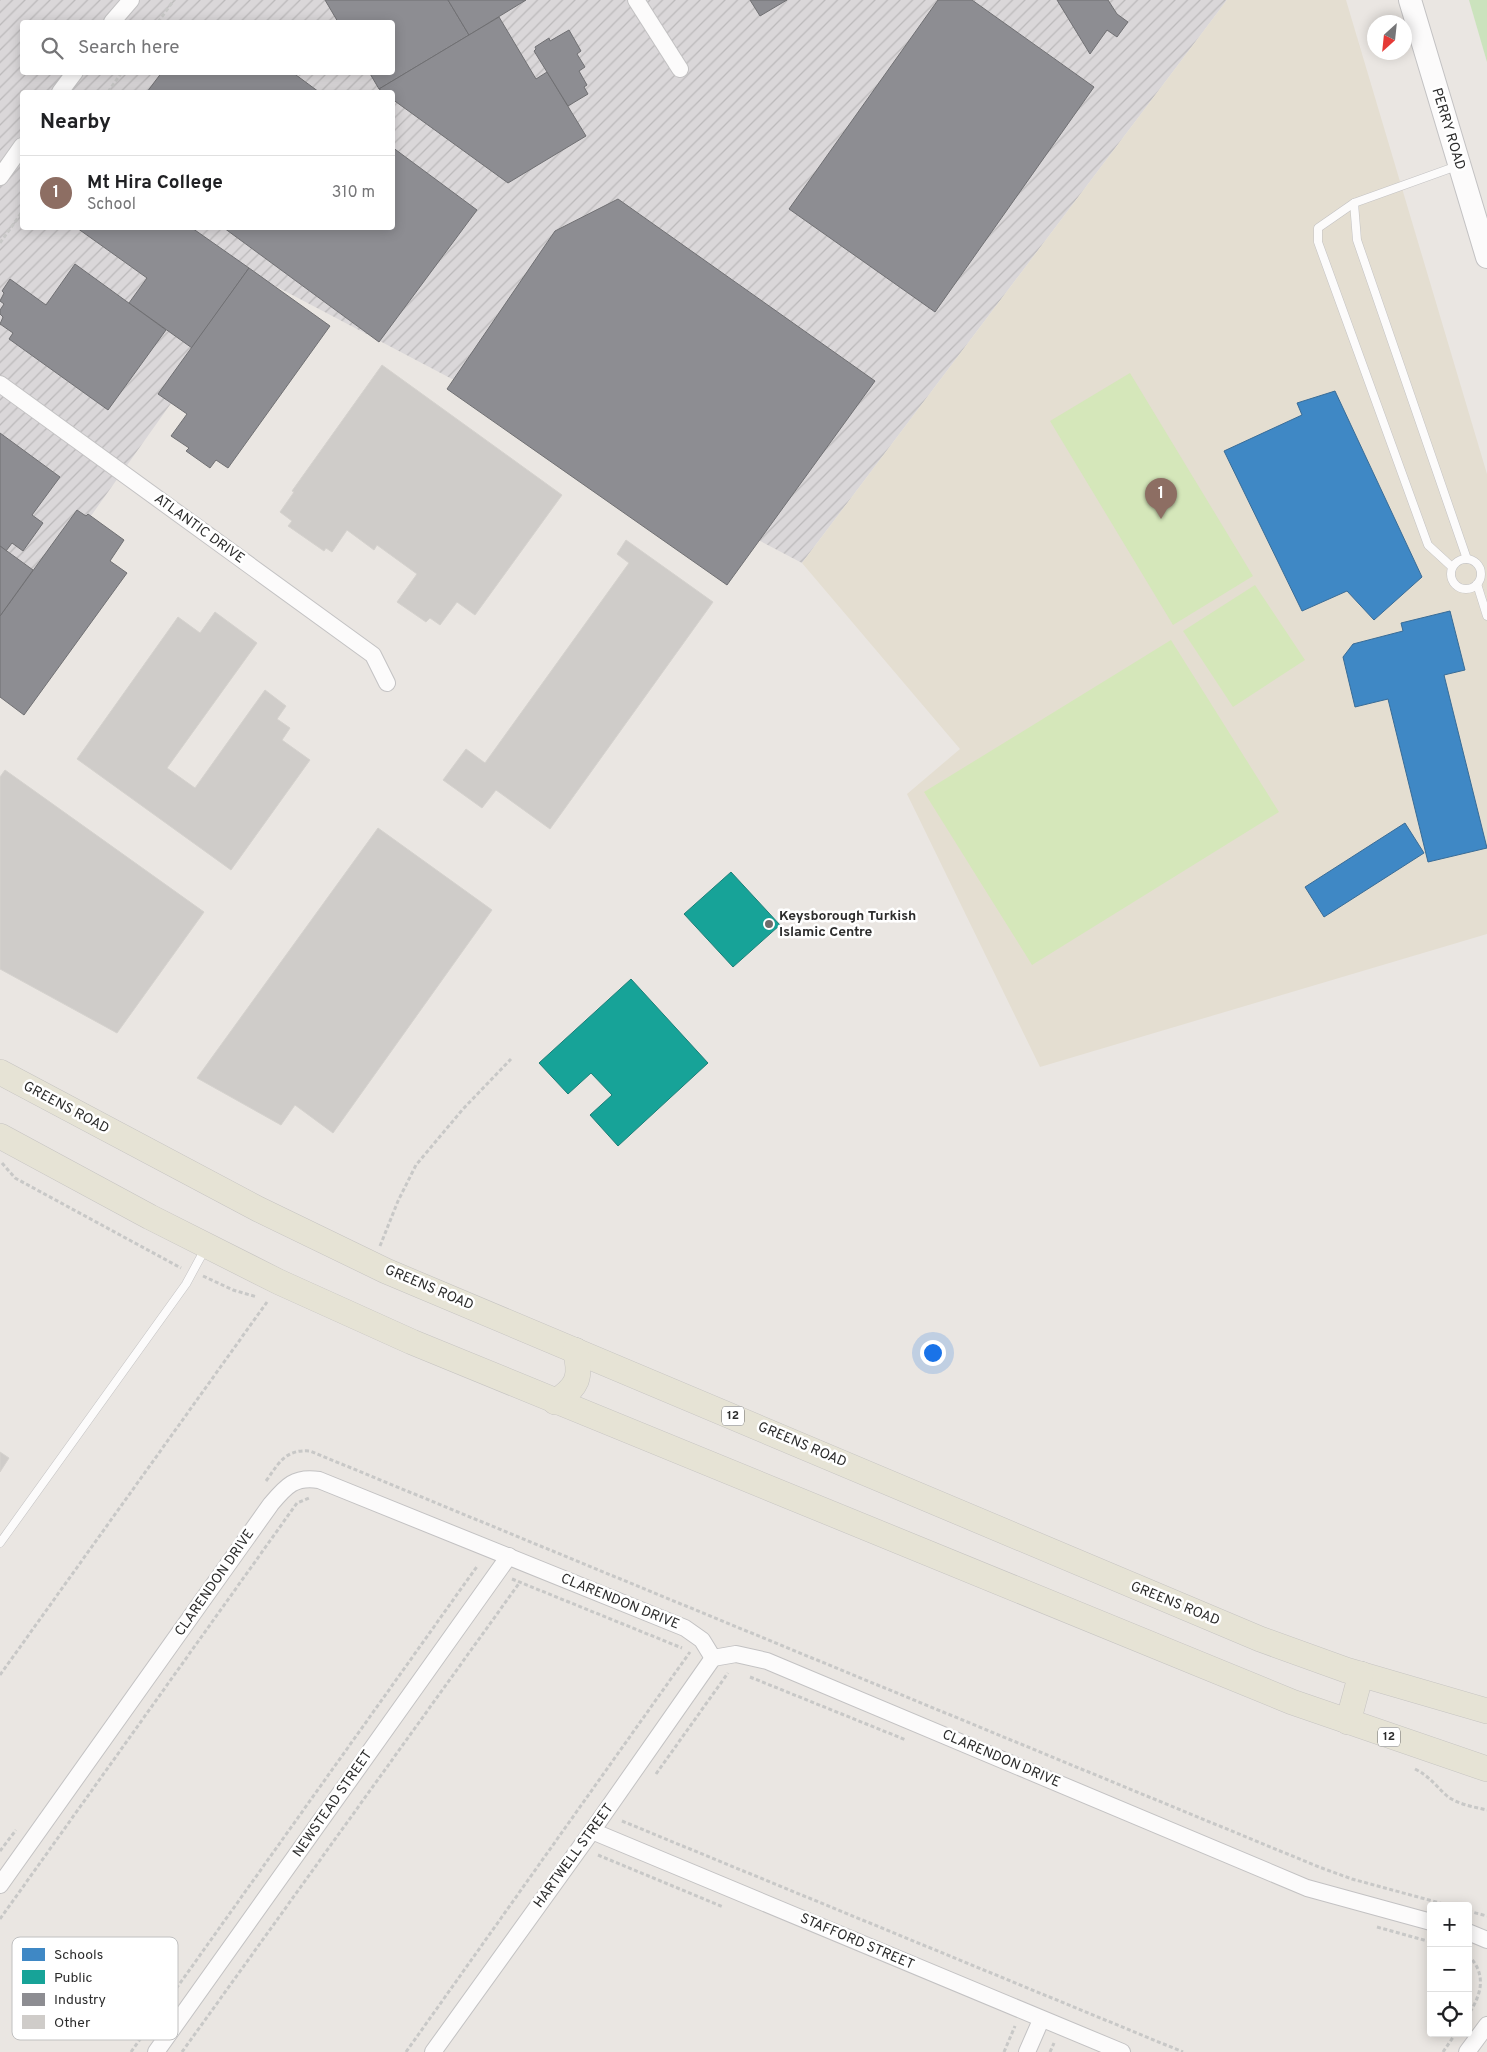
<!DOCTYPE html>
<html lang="en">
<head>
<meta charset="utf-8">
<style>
	body { margin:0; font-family:Overpass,sans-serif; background:#f6f6f6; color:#202124 }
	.controls { position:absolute; right:15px; bottom:15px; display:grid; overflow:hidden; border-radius:5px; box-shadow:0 2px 12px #0003 }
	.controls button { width:45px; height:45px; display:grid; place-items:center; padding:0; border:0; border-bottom:1px solid #e0e0e0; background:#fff; color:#202124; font:25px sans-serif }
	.compass { position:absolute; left:1367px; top:15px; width:45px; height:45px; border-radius:50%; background:#fff; box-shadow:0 2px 12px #0003; rotate:207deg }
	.you { position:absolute; left:932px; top:1352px; width:18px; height:18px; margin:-12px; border:4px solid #fff; border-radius:50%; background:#1a73e8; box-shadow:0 0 0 8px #1a73e833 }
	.badge { display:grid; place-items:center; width:32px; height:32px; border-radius:50%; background:#1a73e8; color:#fff; font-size:16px; font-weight:700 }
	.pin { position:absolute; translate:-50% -41px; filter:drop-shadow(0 1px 2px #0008) }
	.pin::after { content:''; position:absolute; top:26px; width:18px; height:15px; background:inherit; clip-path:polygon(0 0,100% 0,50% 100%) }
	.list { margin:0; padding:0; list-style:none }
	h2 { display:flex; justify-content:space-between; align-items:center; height:65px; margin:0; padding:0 20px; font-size:21px }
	h2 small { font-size:16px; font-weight:400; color:#757577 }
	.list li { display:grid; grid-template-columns:32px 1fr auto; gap:15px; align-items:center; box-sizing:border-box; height:75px; padding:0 20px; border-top:1px solid #e0e0e0 }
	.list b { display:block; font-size:19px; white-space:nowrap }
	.list p { margin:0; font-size:16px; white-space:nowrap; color:#757577 }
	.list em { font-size:16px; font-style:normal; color:#757577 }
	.icon { flex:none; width:28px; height:28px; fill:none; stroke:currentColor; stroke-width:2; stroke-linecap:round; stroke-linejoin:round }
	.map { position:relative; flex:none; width:1487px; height:2052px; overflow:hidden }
	.search { position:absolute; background:#fff; box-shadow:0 2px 12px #0003; left:20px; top:20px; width:375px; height:55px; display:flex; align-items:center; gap:12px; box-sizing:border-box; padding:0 18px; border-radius:5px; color:#757577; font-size:19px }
	.panel { position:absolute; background:#fff; box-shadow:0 2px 12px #0003; left:20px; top:90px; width:375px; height:140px; border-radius:5px }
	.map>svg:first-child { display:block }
</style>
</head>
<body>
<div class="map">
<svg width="1487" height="2052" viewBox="0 0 1487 2052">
	<defs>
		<pattern id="industrial-furrows" width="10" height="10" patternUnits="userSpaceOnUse" patternTransform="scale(1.25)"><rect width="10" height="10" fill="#dad7d9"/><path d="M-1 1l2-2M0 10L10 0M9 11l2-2" fill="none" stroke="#bbb9ba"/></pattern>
	</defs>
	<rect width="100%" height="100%" fill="#eae6e2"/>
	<path fill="url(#industrial-furrows)" fill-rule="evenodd" d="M0,0H1227L802,563L260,278L0,644ZM22,22H392V72H22ZM22,92H392V228H22Z"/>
	<polygon fill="#e4ded1" points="1227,0 1346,0 1487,474 1487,934 1040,1067 907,794 960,749 802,563"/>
	<polygon fill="#cbe3bd" points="1469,0 1487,0 1487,62"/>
	<g fill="#d5e7ba">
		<polygon points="1130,373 1253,576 1173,625 1050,421"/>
		<polygon points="1255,585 1305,660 1233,707 1183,631"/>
		<polygon points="1171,640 1279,812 1032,965 924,792"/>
	</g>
	<g fill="#3f88c5" stroke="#396c97">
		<polygon points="1335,391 1422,577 1374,620 1347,591 1302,611 1224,451 1302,415 1297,403"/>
		<polygon points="1450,611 1465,670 1444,675 1487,848 1428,862 1388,699 1355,707 1343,657 1353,644 1403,631 1401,623"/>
		<polygon points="1405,823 1424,853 1324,917 1305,887"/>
	</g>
	<g fill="#17a398" stroke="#1d7f78">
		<polygon points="731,872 780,925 733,967 684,914"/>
		<polygon points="631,979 708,1063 618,1146 590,1115 612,1095 591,1073 568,1094 539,1063"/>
	</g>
	<g fill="#8d8d92" stroke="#707073">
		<polygon points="325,0 448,0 469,35 379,89 369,72 392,72 392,22 338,22"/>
		<polygon points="448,0 526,0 469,35"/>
		<polygon points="750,0 787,0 760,16"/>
		<polygon points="938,0 972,0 1094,87 935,312 789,209"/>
		<polygon points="1057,0 1108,0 1117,14 1128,22 1117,37 1107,30 1090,54"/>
		<polygon points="499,17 536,79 547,72 586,136 508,183 392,99 392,92 384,92 379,89"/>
		<polygon points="569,30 581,51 577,54 585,67 579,71 587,85 584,87 588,94 568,106 534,51 536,49 535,47 549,38 550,41"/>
		<polygon points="162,72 292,72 319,92 147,92"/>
		<polygon points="392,147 477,210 379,342 224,228 392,228"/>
		<polygon points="618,199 875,381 727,585 447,389 555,231"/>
		<polygon points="77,228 192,228 249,268 192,348 129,303 147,278"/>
		<polygon points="75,264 166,330 108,410 9,339 13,333 0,324 3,317 0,314 0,310 4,304 0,301 4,293 2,291 10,279 46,305"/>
		<polygon points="249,268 330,326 228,468 216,460 210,468 186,451 189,448 171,436 187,414 158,394"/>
		<polygon points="0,433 60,477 32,515 43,523 23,551 12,543 6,551 0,546"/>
		<polygon points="77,510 86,516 88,514 124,540 110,561 127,573 24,715 0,697 0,616"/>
		<polygon points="0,546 33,570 0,616"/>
	</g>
	<g fill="#cfccc9" stroke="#d5d2ce">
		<polygon points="382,365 562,495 475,615 457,602 440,625 430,618 426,622 397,602 417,574 377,545 374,550 347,530 332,552 326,548 324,551 288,526 292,521 280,512 294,492 292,491"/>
		<polygon points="626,540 713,602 550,829 496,790 482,808 443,780 466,749 485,763 629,563 617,554"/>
		<polygon points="215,612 257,643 167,768 195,788 265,690 286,706 277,719 290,728 282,740 310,760 231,870 77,759 178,617 200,633"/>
		<polygon points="5,770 204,912 117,1033 0,969 0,777"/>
		<polygon points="378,828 492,910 333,1133 295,1105 281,1125 197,1078"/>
		<polygon points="0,1452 9,1458 0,1472"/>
	</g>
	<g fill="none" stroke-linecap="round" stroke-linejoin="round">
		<defs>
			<g id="lane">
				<polyline points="1457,166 1354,203 1357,240 1467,559"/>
				<polyline points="1354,203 1318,228 1318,242 1428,545 1452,567"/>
				<circle cx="1466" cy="574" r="15"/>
				<polyline points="1477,584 1487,616"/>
				<polyline points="0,1543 186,1284 205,1249"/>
			</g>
			<g id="street">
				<polyline points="636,0 680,69"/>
				<polyline points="112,22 131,0"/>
				<polyline points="60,92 75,72"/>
				<polyline points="0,177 22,146"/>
				<polyline points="0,384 373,655 387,683"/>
				<polyline points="713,1658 736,1654 767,1661 1307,1888 1431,1922"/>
				<polyline points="592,1831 1122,2052"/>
				<path d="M0,1885L271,1504C286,1486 295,1476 319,1480L685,1628L702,1640L713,1658"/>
				<polyline points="1468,1932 1487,1940"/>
				<polyline points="156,2052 509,1556"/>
				<polyline points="433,2052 592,1831 713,1658"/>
				<polyline points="1027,2052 1041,2020"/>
				<polyline points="1467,2052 1487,2025"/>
			</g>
			<polyline id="secondary" points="1410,0 1487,257"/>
			<g id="primary">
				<polyline points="0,1072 258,1209 386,1271 1260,1639 1346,1670 1487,1711"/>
				<polyline points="0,1136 150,1217 279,1282 412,1342 1292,1702 1487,1769"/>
				<path d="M555,1402C578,1387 582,1377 575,1350"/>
				<polyline points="1348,1722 1361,1674"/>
			</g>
		</defs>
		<use href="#lane" stroke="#c3c2c3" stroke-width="9"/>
		<use href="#street" stroke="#c3c2c3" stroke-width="18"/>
		<use href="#secondary" stroke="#c3c2c3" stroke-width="24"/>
		<use href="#primary" stroke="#c6c4c2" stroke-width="26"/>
		<g stroke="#c8c8c7" stroke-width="3" stroke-dasharray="4 2.5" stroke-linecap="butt">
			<polyline points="158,22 174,0"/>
			<polyline points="108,92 122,72"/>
			<polyline points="0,243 22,212"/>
			<polyline points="2,1163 15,1178 181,1268"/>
			<polyline points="380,1246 398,1201 416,1165 463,1109 511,1059"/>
			<polyline points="203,1276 233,1290 257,1297"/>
			<path d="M266,1481C279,1463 285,1449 310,1451L1319,1867L1352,1879L1451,1906"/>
			<polyline points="512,1579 682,1648"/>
			<polyline points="0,1675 267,1302"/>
			<polyline points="750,1677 906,1740"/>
			<path d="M1415,1769C1429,1776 1434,1784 1446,1795C1456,1804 1474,1807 1487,1810"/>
			<polyline points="656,1774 728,1673"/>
			<polyline points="622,1821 1183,2052"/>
			<polyline points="0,1851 16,1830"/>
			<polyline points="598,1855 723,1907"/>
			<polyline points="1468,1911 1487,1916"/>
			<polyline points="0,1919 297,1503 309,1498"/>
			<polyline points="1377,1927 1431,1942"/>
			<path d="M1468,1955C1487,1974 1482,1994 1468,2015"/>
			<polyline points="131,2052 478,1565"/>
			<polyline points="182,2052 520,1582"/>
			<polyline points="406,2052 690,1652"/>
			<polyline points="1004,2052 1015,2026"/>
			<polyline points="1050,2052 1054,2043"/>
			<polyline points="1443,2052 1456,2033"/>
		</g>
		<use href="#lane" stroke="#fcfbfb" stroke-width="8"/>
		<use href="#street" stroke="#fcfbfb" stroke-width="16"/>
		<use href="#secondary" stroke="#fcfbfb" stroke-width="22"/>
		<use href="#primary" stroke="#e6e3d5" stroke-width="25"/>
	</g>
	<circle fill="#6e6d6c" stroke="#fff" stroke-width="2" cx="769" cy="924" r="5"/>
	<g text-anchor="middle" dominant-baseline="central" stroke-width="5" stroke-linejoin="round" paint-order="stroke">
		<g fill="#fff" stroke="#6b6b6b" stroke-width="1">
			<rect x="722" y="1406.5" width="22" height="19" rx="4"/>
			<rect x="1378" y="1727.5" width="22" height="19" rx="4"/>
		</g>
		<g font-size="12" font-weight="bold" fill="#2c2c2c">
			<text x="733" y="1416">12</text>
			<text x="1389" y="1737">12</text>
		</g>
		<g font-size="14" fill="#2c2c2c" stroke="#fff">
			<text transform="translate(1448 129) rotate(73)">PERRY ROAD</text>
			<text transform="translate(199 529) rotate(36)">ATLANTIC DRIVE</text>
			<text transform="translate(66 1108) rotate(28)">GREENS ROAD</text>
			<text transform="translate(429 1288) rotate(23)">GREENS ROAD</text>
			<text transform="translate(802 1445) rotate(23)">GREENS ROAD</text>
			<text transform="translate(215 1583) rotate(-55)">CLARENDON DRIVE</text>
			<text transform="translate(620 1602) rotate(22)">CLARENDON DRIVE</text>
			<text transform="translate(1175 1604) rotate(22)">GREENS ROAD</text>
			<text transform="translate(1001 1759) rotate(23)">CLARENDON DRIVE</text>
			<text transform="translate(333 1804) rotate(-55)">NEWSTEAD STREET</text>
			<text transform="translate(574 1856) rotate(-54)">HARTWELL STREET</text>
			<text transform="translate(857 1942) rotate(23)">STAFFORD STREET</text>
		</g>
		<g font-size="14" font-weight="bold" fill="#2c2c2c" stroke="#fff" text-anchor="start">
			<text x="779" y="916">Keysborough Turkish<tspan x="779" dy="16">Islamic Centre</tspan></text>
		</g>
	</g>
	<rect x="12" y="1937" width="166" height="103" rx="8" fill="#fff" stroke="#c0c0c0" stroke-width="1"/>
	<rect x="22" y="1948" width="23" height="13" fill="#3f88c5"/>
	<rect x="22" y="1970" width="23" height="14" fill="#17a398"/>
	<rect x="22" y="1993" width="23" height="13" fill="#8d8d92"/>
	<rect x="22" y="2015" width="23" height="14" fill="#cfccc9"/>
	<g font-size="14" fill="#2c2c2c">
		<text x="54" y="1959">Schools</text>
		<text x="54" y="1982">Public</text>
		<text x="54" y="2004">Industry</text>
		<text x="54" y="2027">Other</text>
	</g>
</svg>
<div class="controls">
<button>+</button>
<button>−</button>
<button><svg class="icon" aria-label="locate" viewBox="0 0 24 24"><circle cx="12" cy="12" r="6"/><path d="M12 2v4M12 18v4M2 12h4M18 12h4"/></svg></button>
</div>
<svg class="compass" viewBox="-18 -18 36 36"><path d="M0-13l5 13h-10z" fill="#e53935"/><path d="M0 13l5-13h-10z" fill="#757577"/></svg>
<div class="you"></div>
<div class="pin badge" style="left:1161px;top:519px;background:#8d6e63">1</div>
<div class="search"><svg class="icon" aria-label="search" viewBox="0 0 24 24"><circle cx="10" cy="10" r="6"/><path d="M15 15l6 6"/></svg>Search here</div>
<section class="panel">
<h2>Nearby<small></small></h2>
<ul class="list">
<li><span class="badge" style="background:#8d6e63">1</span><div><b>Mt Hira College</b><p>School</p></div><em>310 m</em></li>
</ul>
</section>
</div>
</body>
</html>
